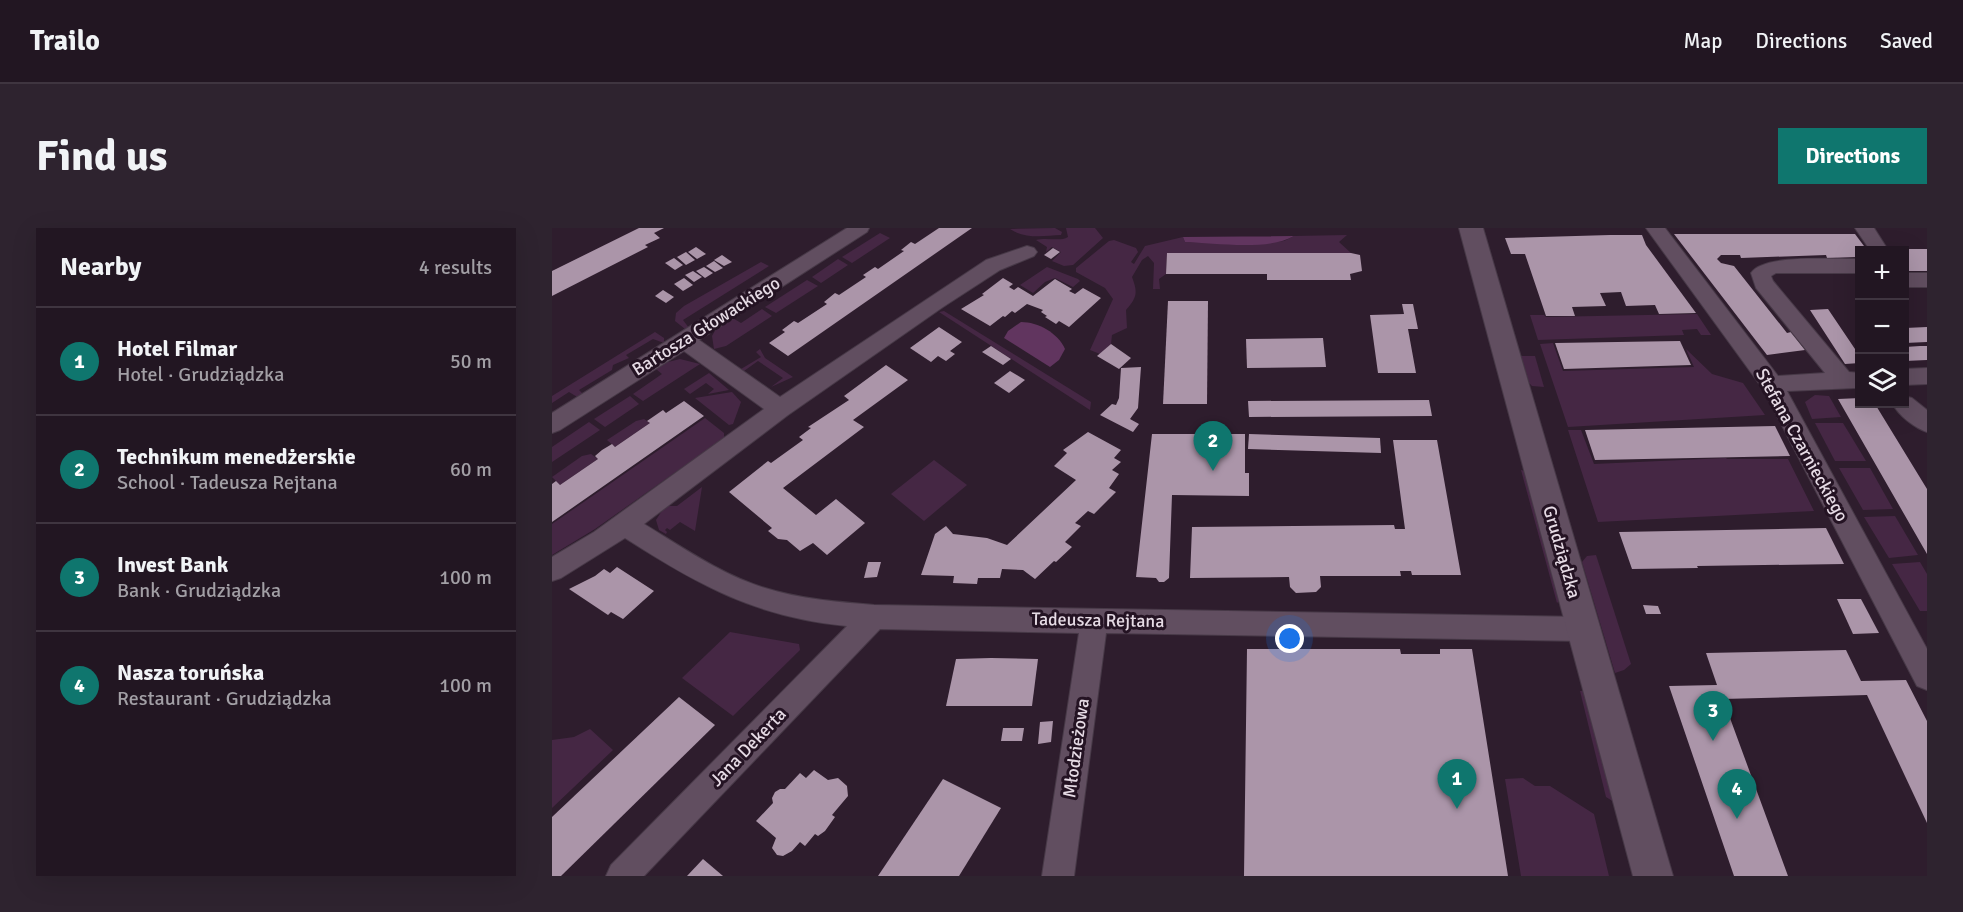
<!DOCTYPE html>
<html lang="en">
<head>
<meta charset="utf-8">
<style>
	body { margin:0; font-family:Signika,sans-serif; background:#2e232f; color:#f1f3f6 }
	.controls { position:absolute; right:18px; top:18px; display:grid; overflow:hidden; border-radius:0px; box-shadow:0 6px 24px #0002 }
	.controls button { width:54px; height:54px; display:grid; place-items:center; padding:0; border:0; border-bottom:2px solid #3f3540; background:#221622; color:#f1f3f6; font:30px sans-serif }
	.you { position:absolute; left:738px; top:411px; width:21px; height:21px; margin:-15px; border:4px solid #fff; border-radius:50%; background:#1a73e8; box-shadow:0 0 0 9px #1a73e833 }
	.badge { display:grid; place-items:center; width:39px; height:39px; border-radius:50%; background:#0f766e; color:#fff; font-size:20px; font-weight:700 }
	.pin { position:absolute; translate:-50% -50px; filter:drop-shadow(0 2px 3px #0008) }
	.pin::after { content:''; position:absolute; top:32px; width:21px; height:18px; background:inherit; clip-path:polygon(0 0,100% 0,50% 100%) }
	.list { margin:0; padding:0; list-style:none }
	h2 { display:flex; justify-content:space-between; align-items:center; height:78px; margin:0; padding:0 24px; font-size:26px }
	h2 small { font-size:20px; font-weight:400; color:#a29fa5 }
	.list li { display:grid; grid-template-columns:39px 1fr auto; gap:18px; align-items:center; box-sizing:border-box; height:108px; padding:0 24px; border-top:2px solid #3f3540 }
	.list b { display:block; font-size:22px; white-space:nowrap }
	.list p { margin:0; font-size:20px; white-space:nowrap; color:#a29fa5 }
	.list em { font-size:20px; font-style:normal; color:#a29fa5 }
	.icon { flex:none; width:33px; height:33px; fill:none; stroke:currentColor; stroke-width:2; stroke-linecap:round; stroke-linejoin:round }
	.map { position:relative; flex:none; width:1375px; height:648px; overflow:hidden; border-radius:0px }
	header { display:flex; align-items:center; gap:36px; box-sizing:border-box; height:84px; padding:0 30px; background:#221622; border-bottom:2px solid #3f3540 }
	header strong { font-size:28px }
	nav { display:flex; gap:33px; margin-inline-start:auto; font-size:21px }
	.intro { display:flex; align-items:center; justify-content:space-between; box-sizing:border-box; height:144px; padding:0 36px }
	h1 { margin:0; font-size:42px }
	.button { padding:15px 27px; border-radius:0px; background:#0f766e; color:#fff; font-size:21px; font-weight:700 }
	main { display:flex; gap:36px; padding:0 36px }
	aside { flex:1; background:#221622; border-radius:0px; box-shadow:0 6px 24px #0002 }
	.map>svg:first-child { display:block }
</style>
</head>
<body>
<header>
<strong>Trailo</strong>
<nav><a>Map</a><a>Directions</a><a>Saved</a></nav>
</header>
<div class="intro"><h1>Find us</h1><a class="button">Directions</a></div>
<main>
<aside>
<h2>Nearby<small>4 results</small></h2>
<ul class="list">
<li><span class="badge">1</span><div><b>Hotel Filmar</b><p>Hotel · Grudziądzka</p></div><em>50 m</em></li>
<li><span class="badge">2</span><div><b>Technikum menedżerskie</b><p>School · Tadeusza Rejtana</p></div><em>60 m</em></li>
<li><span class="badge">3</span><div><b>Invest Bank</b><p>Bank · Grudziądzka</p></div><em>100 m</em></li>
<li><span class="badge">4</span><div><b>Nasza toruńska</b><p>Restaurant · Grudziądzka</p></div><em>100 m</em></li>
</ul>
</aside>
<div class="map">
<svg width="1375" height="648" viewBox="0 0 1375 648">
	<rect width="100%" height="100%" fill="#2e1d2d"/>
	<g fill="#452744">
		<path d="M503,0L510,4L509,7C492,8 472,11 458,1Z"/>
		<path d="M514,0H543L551,10L521,37L512,38L500,33L509,24L500,19L494,24L495,19L484,12C495,9 508,14 516,9Z"/>
		<polygon points="328,5 338,10 300,35 290,29"/>
		<path d="M795,7L787,14L799,25L615,26L614,46L607,51L608,61H601L602,35L596,28L590,32L580,49C586,65 585,69 574,82L575,100L560,107L559,116L548,126L538,122L561,71L553,60L524,44V40L557,13L562,12L584,20L586,24L579,34L582,36L593,18L631,9L633,14L699,16L732,13L742,8Z"/>
		<polygon points="286,31 296,37 269,55 260,49"/>
		<polygon points="209,34 217,38 131,92 137,100 133,101 123,93 124,85 132,78"/>
		<polygon points="495,39 526,51 528,53 521,59 503,50 493,54 481,65 468,57"/>
		<polygon points="255,52 266,58 224,85 213,79"/>
		<polygon points="210,81 220,88 174,118 162,121 160,108 165,99 179,89 189,95"/>
		<polygon points="392,83 539,174 538,182 387,84"/>
		<polygon points="1145,86 1159,107 1149,107 1145,101 1130,102 1132,107 986,112 978,87 992,87 994,89"/>
		<polygon points="103,104 112,110 112,115 101,111 74,127 77,130 61,137 60,142 27,162 30,165 34,165 27,170 17,164 0,175 0,168"/>
		<polygon points="1001,115 1011,143 1142,139 1134,121 1160,146 1191,155 1213,187 1016,199 988,116"/>
		<polygon points="208,121 213,130 241,149 219,159 231,150 206,133 192,143 189,141 209,129 204,124"/>
		<polygon points="969,128 983,128 992,159 980,158 977,155"/>
		<polygon points="128,131 148,136 91,173 81,166 110,146 104,141 108,136"/>
		<polygon points="157,145 177,162 156,166 162,161 154,155 138,166 132,161"/>
		<polygon points="180,164 189,174 181,196 177,197 143,170"/>
		<polygon points="1263,167 1277,168 1289,189 1260,191 1253,174"/>
		<polygon points="78,168 87,176 53,199 42,191"/>
		<polygon points="153,190 172,205 172,210 43,301 0,327 0,296"/>
		<polygon points="92,191 98,195 63,219 55,212 84,193"/>
		<polygon points="37,194 48,202 0,234 0,219"/>
		<polygon points="1263,195 1291,195 1314,233 1283,233"/>
		<polygon points="1016,202 1029,202 1042,236 1174,230 1175,231 1236,231 1262,283 1046,294"/>
		<polygon points="39,226 46,231 8,257 0,249 30,228"/>
		<polygon points="382,232 415,257 372,293 339,266"/>
		<polygon points="1287,240 1318,240 1341,281 1311,282"/>
		<polygon points="969,242 973,243 1008,372 1005,375"/>
		<polygon points="150,259 143,303 128,294 118,302 115,300 113,302 115,304 114,306 107,302 104,292 113,278 125,278"/>
		<polygon points="1343,288 1366,327 1337,330 1312,289"/>
		<polygon points="1044,327 1079,436 1072,442 1063,445 1030,334 1035,328"/>
		<polygon points="1368,334 1375,346 1375,383 1368,383 1340,336"/>
		<polygon points="178,404 247,416 248,422 181,488 130,450"/>
		<polygon points="1038,462 1067,577 1054,569 1028,463"/>
		<polygon points="38,501 61,522 0,580 0,512 22,509"/>
		<polygon points="971,550 983,558 998,558 1042,586 1057,648 969,648 953,551"/>
	</g>
	<g fill="#61355f">
		<path d="M742,8C716,23 663,15 633,14L631,9Z"/>
		<path d="M469,94C486,94 506,105 513,121L507,132L498,139L452,110L456,103Z"/>
	</g>
	<g fill="#ab95a9">
		<polygon points="87,0 112,0 102,5 108,10 93,17 96,19 0,68 0,43"/>
		<polygon points="387,0 420,0 236,128 217,115 233,104 230,102 242,93 246,95 275,76 272,74 283,65 287,67 314,49 311,47 323,39 326,41 352,23 349,22 359,14 363,16"/>
		<polygon points="1122,6 1303,6 1315,22 1308,22 1308,27 1304,27 1305,29 1275,30 1274,27 1189,30 1188,27 1169,27 1165,31 1169,35 1182,38 1235,105 1239,104 1253,122 1215,127"/>
		<polygon points="1058,7 1090,7 1094,17 1144,85 1107,86 1103,77 1074,78 1069,64 1048,65 1054,78 1020,79 1023,88 994,88 973,26 959,26 953,10"/>
		<polygon points="144,19 154,26 145,31 136,24"/>
		<polygon points="501,20 508,24 499,31 492,27"/>
		<polygon points="1353,21 1375,21 1375,43 1355,43 1353,39"/>
		<polygon points="134,24 143,32 134,37 125,29"/>
		<polygon points="615,25 799,25 808,27 810,43 798,46 799,52 715,52 715,46 614,46"/>
		<polygon points="170,27 180,34 172,38 162,32"/>
		<polygon points="122,30 131,37 123,42 113,35"/>
		<polygon points="162,33 171,40 163,44 154,38"/>
		<polygon points="152,39 161,45 153,50 144,43"/>
		<polygon points="141,43 150,49 142,54 133,47"/>
		<polygon points="132,50 141,57 131,63 122,56"/>
		<polygon points="451,50 461,56 457,59 462,62 466,59 481,68 503,51 520,61 517,63 523,66 531,60 549,70 517,99 507,93 504,96 493,89 495,88 489,84 491,82 475,76 463,85 460,83 453,89 451,88 438,98 409,81 432,67 430,66"/>
		<polygon points="111,62 122,69 114,75 103,68"/>
		<polygon points="616,73 656,73 655,176 611,176"/>
		<polygon points="850,76 861,76 866,101 856,101 864,145 826,145 818,87 852,86"/>
		<polygon points="1276,81 1303,121 1308,121 1308,135 1293,136 1258,82"/>
		<polygon points="387,99 410,114 398,123 403,126 394,133 386,128 379,134 358,120"/>
		<polygon points="1375,99 1375,114 1353,115 1353,100"/>
		<polygon points="771,110 774,139 695,140 694,111"/>
		<polygon points="1128,113 1139,137 1012,141 1003,115"/>
		<polygon points="559,116 579,130 567,141 545,128"/>
		<polygon points="439,118 459,131 451,137 430,124"/>
		<polygon points="1368,118 1375,118 1375,132 1353,133 1353,119"/>
		<polygon points="334,137 356,152 301,192 312,199 231,260 264,287 284,271 313,295 275,327 261,315 248,323 235,312 226,311 216,303 220,300 177,264 216,233 219,235 251,212 247,209 259,200 256,199 297,172 292,168"/>
		<polygon points="589,139 586,180 578,191 587,196 581,204 548,187 560,176 564,177 567,170 569,140"/>
		<polygon points="458,143 473,152 457,165 442,155"/>
		<polygon points="1308,170 1308,176 1323,176 1375,261 1375,326 1286,171"/>
		<polygon points="877,172 880,188 697,189 696,173"/>
		<polygon points="132,173 152,188 0,294 0,256 4,253 8,257 46,231 43,228 50,222 60,216 63,219 98,195 95,193 111,182 114,185"/>
		<polygon points="1223,198 1238,228 1043,232 1033,202"/>
		<polygon points="536,204 569,222 562,230 569,234 560,242 567,246 557,260 564,264 542,286 536,283 523,295 529,298 513,314 520,319 504,334 502,333 483,351 471,342 450,341 448,350 426,350 425,356 401,355 402,348 369,347 383,306 394,298 401,306 435,310 455,317 524,252 502,238 515,225 511,222"/>
		<polygon points="600,206 693,206 693,245 697,245 697,268 620,267 617,350 612,354 607,354 604,350 584,349"/>
		<polygon points="697,206 828,210 829,225 696,221"/>
		<polygon points="841,212 885,212 909,347 860,347 859,343 848,343 849,348 768,348 769,359 764,364 744,365 738,359 737,349 638,350 640,299 842,297 843,301 853,301"/>
		<polygon points="1274,300 1292,336 1145,338 1146,340 1080,341 1067,304"/>
		<polygon points="316,334 329,334 325,349 312,350"/>
		<polygon points="65,339 102,363 71,391 59,384 56,387 17,361 43,348 52,341 58,345"/>
		<polygon points="1285,371 1309,371 1327,405 1301,406"/>
		<polygon points="1091,377 1106,378 1109,386 1094,386"/>
		<polygon points="695,421 848,421 849,426 888,426 888,421 920,421 956,648 692,648"/>
		<polygon points="1294,422 1309,453 1354,452 1375,493 1375,595 1315,467 1171,471 1236,648 1182,648 1117,458 1165,457 1154,425"/>
		<polygon points="439,430 486,431 480,478 394,478 404,431"/>
		<polygon points="127,469 163,497 9,648 0,648 0,589"/>
		<polygon points="501,493 499,514 486,516 488,494"/>
		<polygon points="451,500 472,500 470,513 449,513"/>
		<polygon points="262,542 276,552 286,550 295,558 296,568 280,587 283,589 273,603 266,608 263,606 253,618 248,614 240,623 231,628 225,627 220,620 224,610 204,593 221,575 220,570 223,564 228,561 233,561 248,545 254,550"/>
		<polygon points="391,551 449,580 407,648 326,648"/>
		<polygon points="151,631 171,648 135,648"/>
	</g>
	<g fill="none" stroke-linecap="round" stroke-linejoin="round">
		<defs>
			<g id="minor">
				<path d="M295,0H317L315,4L147,112L228,169L434,32L475,18L482,20L485,24L482,28L448,42L391,79L236,187L92,296C130,319 170,347 213,360C248,371 286,374 322,377L1031,389L1041,392L1045,401L1041,410L1031,413L554,405L522,648H490L527,405L328,401L92,648H54L59,637L295,398C204,389 148,358 73,310L9,350L0,353V329L42,304L212,181L132,123L8,202L0,205V185Z"/>
				<path d="M1094,0H1113L1226,148L1273,145L1204,60L1199,45C1212,25 1284,32 1308,31V45H1224L1219,48L1221,53L1297,144L1308,145V159L1304,160L1235,163L1375,421V462L1365,458L1211,161Z"/>
				<polygon points="1303,0 1322,0 1336,22 1318,22"/>
				<rect x="1352" y="45" width="23" height="14"/>
				<polygon points="1375,140 1375,156 1352,157 1352,141"/>
				<path d="M1352,168L1360,170L1375,182V204C1363,200 1346,187 1341,176H1352Z"/>
			</g>
			<polygon id="tertiary" points="907,0 931,0 1121,648 1081,648"/>
		</defs>
		<use href="#minor" stroke="#473947" stroke-width="2"/>
		<use href="#tertiary" stroke="#473947" stroke-width="2"/>
		<use href="#minor" fill="#614e60" fill-rule="evenodd"/>
		<use href="#tertiary" fill="#614e60" fill-rule="evenodd"/>
	</g>
	<g text-anchor="middle" dominant-baseline="central" stroke-width="6" stroke-linejoin="round" paint-order="stroke">
		<g font-size="18" fill="#e6dbe5" stroke="#241323">
			<text transform="translate(154 98) rotate(-32)">Bartosza Głowackiego</text>
			<text transform="translate(1250 217) rotate(61)">Stefana Czarnieckiego</text>
			<text transform="translate(1010 324) rotate(74)">Grudziądzka</text>
			<text transform="translate(546 392) rotate(1)">Tadeusza Rejtana</text>
			<text transform="translate(196 519) rotate(-46)">Jana Dekerta</text>
			<text transform="translate(524 520) rotate(-82)">Młodzieżowa</text>
		</g>
	</g>
</svg>
<div class="controls">
<button>+</button>
<button>−</button>
<button><svg class="icon" aria-label="layers" viewBox="0 0 24 24"><path d="M12 4l9 5-9 5-9-5zM3 14l9 5 9-5"/></svg></button>
</div>
<div class="you"></div>
<div class="pin badge" style="left:905px;top:581px">1</div>
<div class="pin badge" style="left:661px;top:243px">2</div>
<div class="pin badge" style="left:1161px;top:513px">3</div>
<div class="pin badge" style="left:1185px;top:591px">4</div>
</div>
</main>
</body>
</html>
